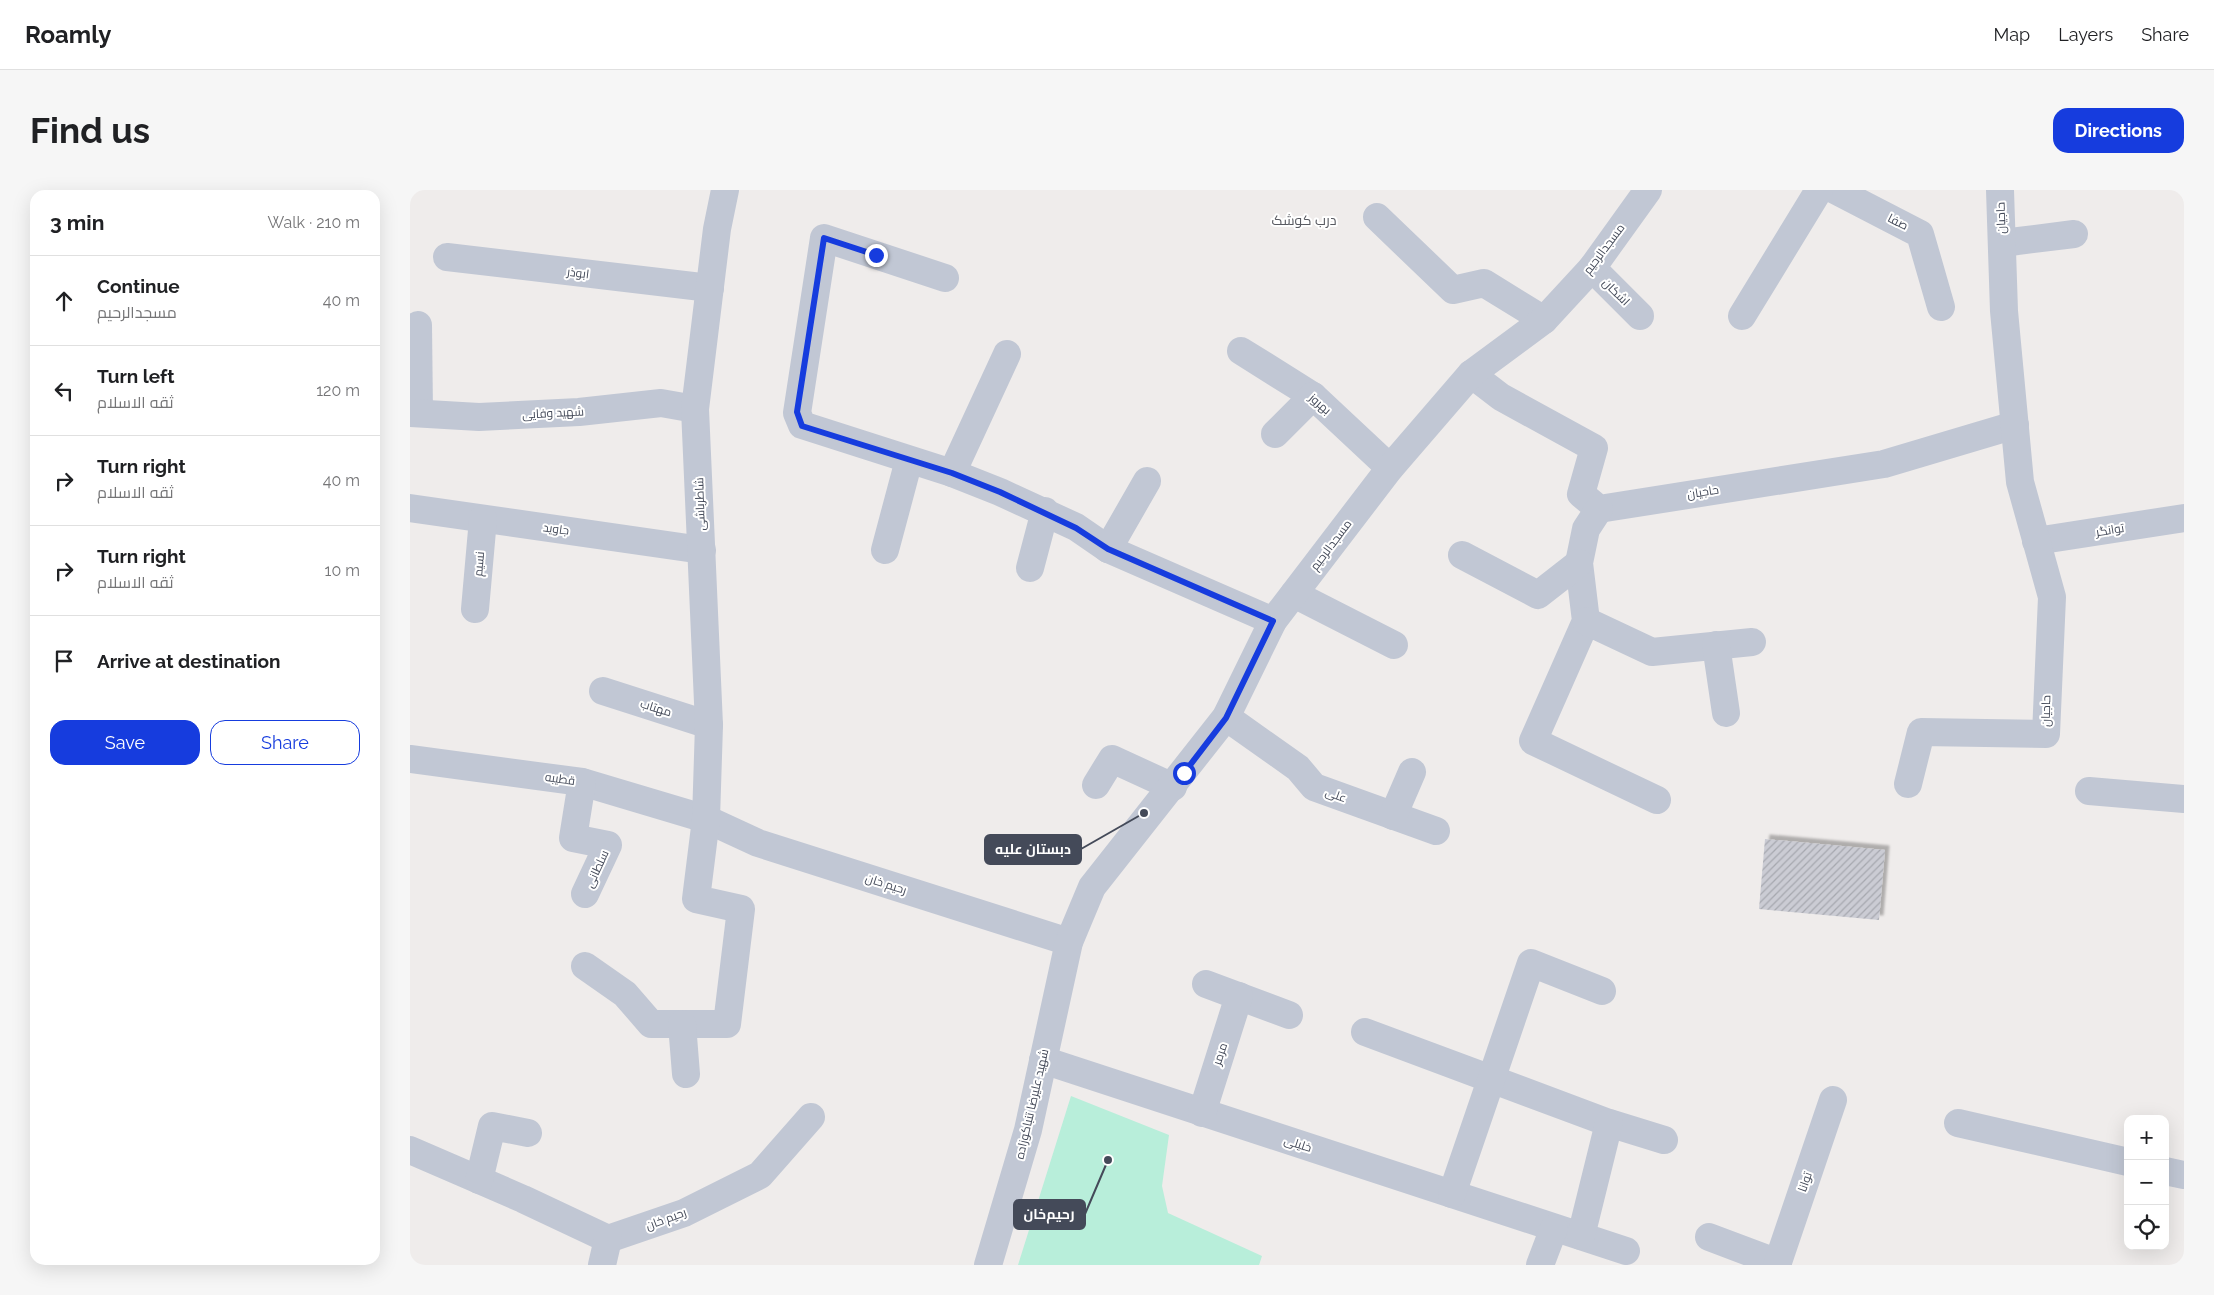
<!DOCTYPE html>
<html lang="en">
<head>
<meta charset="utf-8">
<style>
	body { margin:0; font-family:Raleway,Cairo,sans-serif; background:#f6f6f6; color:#202124 }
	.controls { position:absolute; right:15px; bottom:15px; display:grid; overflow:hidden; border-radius:10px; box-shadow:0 5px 20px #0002 }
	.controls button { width:45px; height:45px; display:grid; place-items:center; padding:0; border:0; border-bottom:1px solid #e0e0e0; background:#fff; color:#202124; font:25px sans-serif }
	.stop { position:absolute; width:15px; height:15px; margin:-11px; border:4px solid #163cde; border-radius:50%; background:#fff }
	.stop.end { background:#163cde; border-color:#fff; box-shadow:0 1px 5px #0008 }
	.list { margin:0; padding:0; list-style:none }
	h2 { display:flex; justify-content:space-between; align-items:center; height:65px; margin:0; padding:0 20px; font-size:21px }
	h2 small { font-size:16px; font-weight:400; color:#757577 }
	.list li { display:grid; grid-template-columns:32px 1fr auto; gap:15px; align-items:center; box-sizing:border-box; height:90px; padding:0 20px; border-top:1px solid #e0e0e0 }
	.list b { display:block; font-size:19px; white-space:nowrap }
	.list p { margin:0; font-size:16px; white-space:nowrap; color:#757577 }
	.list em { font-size:16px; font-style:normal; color:#757577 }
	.actions { display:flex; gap:10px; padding:15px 20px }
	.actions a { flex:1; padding:11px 0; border:1px solid #163cde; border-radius:15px; text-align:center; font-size:18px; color:#163cde }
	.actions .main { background:#163cde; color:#fff }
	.icon { flex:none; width:28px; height:28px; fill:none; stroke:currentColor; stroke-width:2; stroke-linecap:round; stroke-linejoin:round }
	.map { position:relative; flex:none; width:1774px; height:1075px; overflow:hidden; border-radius:15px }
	header { display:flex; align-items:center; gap:30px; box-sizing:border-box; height:70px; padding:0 25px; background:#fff; border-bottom:1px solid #e0e0e0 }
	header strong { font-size:24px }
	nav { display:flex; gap:28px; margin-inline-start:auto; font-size:18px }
	.intro { display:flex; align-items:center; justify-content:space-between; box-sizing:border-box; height:120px; padding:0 30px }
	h1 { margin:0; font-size:35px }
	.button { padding:12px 22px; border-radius:15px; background:#163cde; color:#fff; font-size:18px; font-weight:700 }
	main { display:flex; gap:30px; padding:0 30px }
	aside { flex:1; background:#fff; border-radius:15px; box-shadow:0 5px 20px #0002 }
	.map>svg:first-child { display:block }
</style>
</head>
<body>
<header>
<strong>Roamly</strong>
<nav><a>Map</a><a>Layers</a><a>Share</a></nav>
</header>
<div class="intro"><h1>Find us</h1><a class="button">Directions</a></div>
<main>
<aside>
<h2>3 min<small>Walk · 210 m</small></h2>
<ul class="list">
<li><svg class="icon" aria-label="ahead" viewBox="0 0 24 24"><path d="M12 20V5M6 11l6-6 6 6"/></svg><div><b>Continue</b><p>مسجدالرحیم</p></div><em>40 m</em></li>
<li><svg class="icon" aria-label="left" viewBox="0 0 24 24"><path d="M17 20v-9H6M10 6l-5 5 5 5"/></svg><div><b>Turn left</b><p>ثقه الاسلام</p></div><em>120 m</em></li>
<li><svg class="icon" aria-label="right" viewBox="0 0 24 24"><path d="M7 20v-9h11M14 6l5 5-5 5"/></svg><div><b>Turn right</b><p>ثقه الاسلام</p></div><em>40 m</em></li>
<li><svg class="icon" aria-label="right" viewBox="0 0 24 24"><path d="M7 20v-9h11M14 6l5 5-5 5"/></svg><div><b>Turn right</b><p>ثقه الاسلام</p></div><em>10 m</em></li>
<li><svg class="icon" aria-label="arrive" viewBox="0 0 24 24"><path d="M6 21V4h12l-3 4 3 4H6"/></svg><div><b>Arrive at destination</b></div></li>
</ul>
<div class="actions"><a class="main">Save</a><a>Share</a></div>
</aside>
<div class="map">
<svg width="1774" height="1075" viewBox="0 0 1774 1075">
	<defs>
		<pattern id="building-hatch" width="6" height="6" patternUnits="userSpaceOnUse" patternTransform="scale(1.25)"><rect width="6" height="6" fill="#cbccd4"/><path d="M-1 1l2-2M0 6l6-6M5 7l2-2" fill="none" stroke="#a6a8af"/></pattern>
		<filter id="shadow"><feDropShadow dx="4.5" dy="-4.5" stdDeviation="1" flood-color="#0004"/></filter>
	</defs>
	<rect width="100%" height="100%" fill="#efeceb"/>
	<polygon fill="#b8eeda" points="661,906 759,945 752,996 758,1023 852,1066 849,1075 608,1075"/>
	<polygon fill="url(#building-hatch)" filter="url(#shadow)" points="1355,649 1475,660 1469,730 1349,719"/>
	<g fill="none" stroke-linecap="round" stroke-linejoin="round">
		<g stroke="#c1c7d4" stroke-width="28">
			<polyline points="1425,0 1510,44 1531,117"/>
			<polyline points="967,27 1043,100 1074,93 1134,130"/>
			<polyline points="1592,53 1664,44"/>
			<polyline points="37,67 300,98"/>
			<polyline points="1182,78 1230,126"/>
			<polyline points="535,88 414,48 387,223 392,235 542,283 590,302 666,337 698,359 863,431"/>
			<polyline points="1332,126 1409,0"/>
			<polyline points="8,135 9,223"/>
			<polyline points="831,161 903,206 980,278"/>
			<polyline points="1061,184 1091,207 1184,258 1171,304 1189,319 1474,274 1605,235"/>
			<polyline points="0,223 69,227 169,222 251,213 285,219"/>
			<polyline points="865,244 903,206"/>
			<polyline points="542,283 597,164"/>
			<polyline points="0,318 292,360"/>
			<polyline points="1189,319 1176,339 1169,373 1176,431 1123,551 1247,610"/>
			<polyline points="1626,351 1774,328"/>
			<polyline points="698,359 737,291"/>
			<polyline points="475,360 499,270"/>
			<polyline points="1052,365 1128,405 1169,373"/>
			<polyline points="620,378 635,321"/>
			<polyline points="884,404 984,455"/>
			<polyline points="65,419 73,329"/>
			<polyline points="1176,431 1242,462 1342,452"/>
			<polyline points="1306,455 1316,523"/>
			<polyline points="193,501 299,535"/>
			<polyline points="816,527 888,578 904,597 1026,641"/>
			<polyline points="0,569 172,592 296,629 348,653 659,752"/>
			<polyline points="172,592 163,648 198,655 175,704"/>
			<polyline points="1498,594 1511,542 1636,544 1642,407 1610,292 1594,121 1590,0"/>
			<polyline points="686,595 702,569 763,597"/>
			<polyline points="1679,601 1774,609"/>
			<polyline points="983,626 1002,582"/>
			<polyline points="175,776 215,804 241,834 317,834 331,719 286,709 296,629 299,535 285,219 307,39 315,0"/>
			<polyline points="796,794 879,825"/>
			<polyline points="272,834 276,884"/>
			<polyline points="955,842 1199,933 1254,950"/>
			<polyline points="633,870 1216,1061"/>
			<polyline points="792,923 829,806"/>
			<polyline points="1548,933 1718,972"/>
			<polyline points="0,960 113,1009 198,1049 274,1023 350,985 401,927"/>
			<polyline points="1755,981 1774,985"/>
			<polyline points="69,990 82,936 118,943"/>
			<polyline points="1042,1004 1121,773 1192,801"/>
			<polyline points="1171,1046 1199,933"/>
			<polyline points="1299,1047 1368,1073"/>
			<polyline points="192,1075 198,1049"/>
			<polyline points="578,1075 618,940 659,752 682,697 816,527 863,431 980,278 1061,184 1134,130 1182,78 1238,0"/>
			<polyline points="1130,1075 1144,1038"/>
			<polyline points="1367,1075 1423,910"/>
		</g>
	</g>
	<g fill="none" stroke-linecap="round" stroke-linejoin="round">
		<polyline stroke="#163cde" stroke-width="6" points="466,65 414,48 387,222 392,236 542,283 590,302 666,338 698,359 863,431 816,528 774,583"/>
	</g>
	<g text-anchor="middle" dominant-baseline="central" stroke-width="4" stroke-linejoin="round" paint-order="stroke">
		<g font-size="12" fill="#444a59" stroke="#fff">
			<text transform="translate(1591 28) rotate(-92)">حاجیان</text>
			<text transform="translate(1488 32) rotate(27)">صفا</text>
			<text transform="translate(1194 59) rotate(-53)">مسجدالرحیم</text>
			<text transform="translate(168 83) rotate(7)">ابوذر</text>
			<text transform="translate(1206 102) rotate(45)">اشکان</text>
			<text transform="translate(910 214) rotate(41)">بهروز</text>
			<text transform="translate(143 223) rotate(-3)">شهید وفایی</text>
			<text transform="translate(1293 302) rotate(-9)">حاجیان</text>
			<text transform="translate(290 314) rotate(-92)">شاطرباشی</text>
			<text transform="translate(146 339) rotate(8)">جاوید</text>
			<text transform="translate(1700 340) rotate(-9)">توانگر</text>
			<text transform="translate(921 355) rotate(-53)">مسجدالرحیم</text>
			<text transform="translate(69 374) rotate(-85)">نسیم</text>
			<text transform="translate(246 518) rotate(17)">مهتاب</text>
			<text transform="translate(1636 521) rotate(-89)">حاجیان</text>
			<text transform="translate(150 589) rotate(8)">قطیبه</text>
			<text transform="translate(926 605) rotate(20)">علی</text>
			<text transform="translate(187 679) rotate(-65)">سلطانی</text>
			<text transform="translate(476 694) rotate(18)">رحیم خان</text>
			<text transform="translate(810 864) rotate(-72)">مرمر</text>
			<text transform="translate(622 914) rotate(-77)">شهید علیرضا تنباکوزاده</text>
			<text transform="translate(888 954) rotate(18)">خلیلی</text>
			<text transform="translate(1395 992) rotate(-71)">توانا</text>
			<text transform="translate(256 1029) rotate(-20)">رحیم خان</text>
		</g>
		<g font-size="14" fill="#585a61" stroke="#fff">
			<text x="894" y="30">درب کوشک</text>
		</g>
	</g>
	<path fill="none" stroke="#444a59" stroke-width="2" d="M734 623L671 659M698 970L675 1024"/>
	<g fill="#444a59" stroke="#fff" stroke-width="2">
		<circle cx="734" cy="623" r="5"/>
		<circle cx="698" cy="970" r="5"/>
	</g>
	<g fill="#444a59" stroke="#444a59" stroke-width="2">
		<rect x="575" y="645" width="96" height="29" rx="5"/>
		<rect x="604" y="1010" width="71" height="29" rx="5"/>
	</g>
	<g font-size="14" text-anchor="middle" font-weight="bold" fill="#fff">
		<text x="623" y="664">دبستان علیه</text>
		<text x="639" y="1029">رحیم‌خان</text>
	</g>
</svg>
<div class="controls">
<button>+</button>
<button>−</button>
<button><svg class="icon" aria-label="locate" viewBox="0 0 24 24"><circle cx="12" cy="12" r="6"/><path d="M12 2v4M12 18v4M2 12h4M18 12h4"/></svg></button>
</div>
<div class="stop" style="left:774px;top:583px"></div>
<div class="stop end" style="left:466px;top:65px"></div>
</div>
</main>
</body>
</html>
